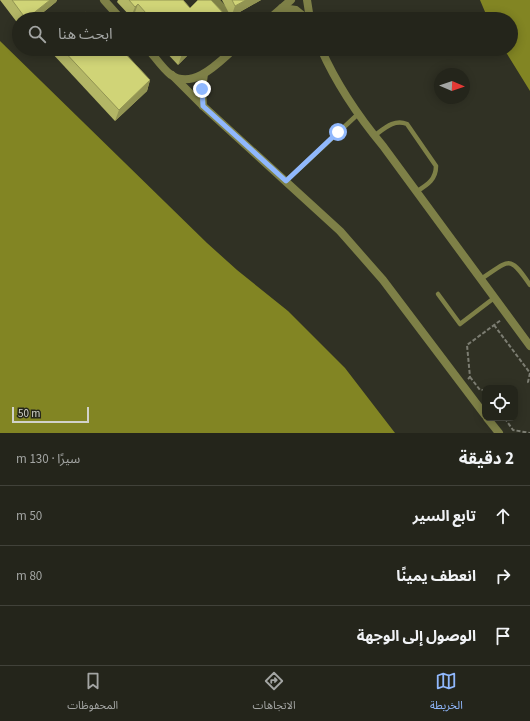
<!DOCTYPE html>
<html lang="ar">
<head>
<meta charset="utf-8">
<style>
	body { margin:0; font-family:"Source Sans 3","Noto Sans Arabic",sans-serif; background:#303128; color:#f1f3f6; direction:rtl }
	.controls { position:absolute; right:12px; bottom:12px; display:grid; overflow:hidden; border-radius:8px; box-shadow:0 2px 10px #0003 }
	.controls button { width:36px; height:36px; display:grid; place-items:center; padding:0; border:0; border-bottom:1px solid #41423a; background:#24251b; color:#f1f3f6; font:20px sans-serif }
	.compass { position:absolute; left:434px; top:68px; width:36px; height:36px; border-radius:50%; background:#24251b; box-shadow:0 2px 10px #0003; rotate:92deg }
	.scale { position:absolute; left:12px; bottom:10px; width:77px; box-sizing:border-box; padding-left:4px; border:2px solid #d1d2ca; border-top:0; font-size:11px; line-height:14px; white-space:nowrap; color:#d1d2ca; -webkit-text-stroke:3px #26271a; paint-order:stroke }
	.stop { position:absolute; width:12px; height:12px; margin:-9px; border:3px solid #90b8fd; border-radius:50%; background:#fff }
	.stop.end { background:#90b8fd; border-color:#fff; box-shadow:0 1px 4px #0008 }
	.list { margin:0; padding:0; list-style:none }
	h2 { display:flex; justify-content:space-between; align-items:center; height:52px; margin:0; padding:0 16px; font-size:17px }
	h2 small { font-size:13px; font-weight:400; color:#a3a5a3 }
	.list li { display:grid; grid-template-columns:26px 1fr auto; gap:12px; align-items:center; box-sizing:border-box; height:60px; padding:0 16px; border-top:1px solid #41423a }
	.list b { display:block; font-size:15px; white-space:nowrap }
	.list em { font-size:13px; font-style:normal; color:#a3a5a3 }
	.icon { flex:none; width:22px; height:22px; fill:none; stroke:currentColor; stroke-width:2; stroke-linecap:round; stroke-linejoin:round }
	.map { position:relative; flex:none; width:530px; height:433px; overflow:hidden; direction:ltr }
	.search { position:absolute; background:#24251b; box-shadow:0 2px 10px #0003; left:12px; right:12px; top:12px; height:44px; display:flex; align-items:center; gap:10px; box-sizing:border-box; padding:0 14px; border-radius:22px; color:#a3a5a3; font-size:15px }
	.sheet { height:232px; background:#24251b }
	nav { display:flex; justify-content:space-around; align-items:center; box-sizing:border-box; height:56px; border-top:1px solid #41423a; background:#24251b; font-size:11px; color:#a3a5a3 }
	nav a { display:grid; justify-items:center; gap:2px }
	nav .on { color:#90b8fd }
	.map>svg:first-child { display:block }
</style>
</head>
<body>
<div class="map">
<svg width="530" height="433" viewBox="0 0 530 433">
	<rect width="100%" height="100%" fill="#303124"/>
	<g fill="#828523">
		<polygon points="480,0 530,0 530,91 504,49 511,49 511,19 488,19"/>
		<polygon points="0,41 207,243 237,270 288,311 345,368 395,433 0,433"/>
	</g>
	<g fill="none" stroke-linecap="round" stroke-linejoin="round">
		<g stroke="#7c7d72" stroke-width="2" stroke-dasharray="4 2" stroke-linecap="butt">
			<polyline points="494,325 530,373 528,382 530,384"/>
			<polyline points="470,377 480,390 485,390"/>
			<polyline points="468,379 470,377 467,345 501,320"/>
			<polyline points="507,418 506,420 513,430 530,433"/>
		</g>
		<g stroke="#7e8047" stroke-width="4.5">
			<polyline points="259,19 268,19"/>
			<path d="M374,136C385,128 394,119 407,124L436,166C436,180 427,185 416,192"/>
			<polyline points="286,181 357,115"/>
			<path d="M481,279C510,260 509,254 530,285"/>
			<polyline points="438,294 460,324 494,298"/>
		</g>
		<g stroke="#7e8047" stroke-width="8">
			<polyline points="104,0 121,19"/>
			<polyline points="215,0 232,19"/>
			<polyline points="307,0 310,19"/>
			<polyline points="282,8 296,10 307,19"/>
			<polyline points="269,19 291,0"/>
			<path d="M148,49C155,57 163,69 171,75C194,90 219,62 234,49"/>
			<path d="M321,49C337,85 358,116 383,146L530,346"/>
			<polyline points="172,75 203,106 340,231 383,280 485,415"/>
			<polyline points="203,106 202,89 204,74"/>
			<polyline points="487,418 499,433"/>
		</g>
	</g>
	<g fill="#b3b666">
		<polygon points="0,0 57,0 56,2 35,19 19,19 19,25"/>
		<polygon points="118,0 183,0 190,8 229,19 138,19 134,15 131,17 117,2"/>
		<polygon points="222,0 261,0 231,17"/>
		<polygon points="52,49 121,49 150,80 147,91 115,121 51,52"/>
		<polygon points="163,49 194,49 178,65"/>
		<polygon points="201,49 207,49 204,52"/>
	</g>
	<g fill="#929453">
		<polygon points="50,0 57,0 56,2 35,19 26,19"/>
		<polygon points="246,0 261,0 231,17 235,6"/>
		<polygon points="138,4 134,15 131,17 135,7"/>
		<polygon points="187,49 194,49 178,65 182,54"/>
		<polygon points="150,80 147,91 115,121 119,110"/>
	</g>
	<g fill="#d0d477" stroke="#929453">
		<polygon points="12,0 50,0 26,19"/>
		<polygon points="129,0 183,0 190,8 198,0 211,0 229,19 148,19 144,15 146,13 138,4 135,7"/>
		<polygon points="232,0 246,0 235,6"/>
		<polygon points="86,12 93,19 78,19"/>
		<polygon points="62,49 121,49 150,80 119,110"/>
		<polygon points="177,49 187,49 182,54"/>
	</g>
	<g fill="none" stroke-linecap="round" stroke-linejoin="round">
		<polyline stroke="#90b8fd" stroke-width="5" points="202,89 203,106 286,181 338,132"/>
	</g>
</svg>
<div class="controls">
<button><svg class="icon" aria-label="locate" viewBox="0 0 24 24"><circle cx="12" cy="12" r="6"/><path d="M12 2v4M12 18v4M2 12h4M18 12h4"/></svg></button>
</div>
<svg class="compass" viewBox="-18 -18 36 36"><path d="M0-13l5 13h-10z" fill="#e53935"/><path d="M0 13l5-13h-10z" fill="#a3a5a3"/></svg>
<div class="scale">50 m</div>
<div class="stop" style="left:338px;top:132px"></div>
<div class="stop end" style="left:202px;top:89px"></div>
<div class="search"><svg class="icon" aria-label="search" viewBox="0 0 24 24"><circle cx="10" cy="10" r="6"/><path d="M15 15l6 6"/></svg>ابحث هنا</div>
</div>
<section class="sheet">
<h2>2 دقيقة<small>سيرًا · 130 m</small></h2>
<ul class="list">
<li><svg class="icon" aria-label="ahead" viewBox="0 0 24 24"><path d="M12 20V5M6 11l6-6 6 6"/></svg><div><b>تابع السير</b></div><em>50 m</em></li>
<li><svg class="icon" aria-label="right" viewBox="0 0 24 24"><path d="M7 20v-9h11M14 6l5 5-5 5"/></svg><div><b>انعطف يمينًا</b></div><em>80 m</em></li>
<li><svg class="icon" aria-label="arrive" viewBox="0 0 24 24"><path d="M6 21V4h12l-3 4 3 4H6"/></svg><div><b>الوصول إلى الوجهة</b></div></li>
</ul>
</section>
<nav>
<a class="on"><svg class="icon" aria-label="map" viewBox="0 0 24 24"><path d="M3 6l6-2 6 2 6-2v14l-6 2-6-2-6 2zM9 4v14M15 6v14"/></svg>الخريطة</a>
<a><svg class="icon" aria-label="directions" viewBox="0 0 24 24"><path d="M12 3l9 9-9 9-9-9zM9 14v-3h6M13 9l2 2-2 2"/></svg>الاتجاهات</a>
<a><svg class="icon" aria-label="saved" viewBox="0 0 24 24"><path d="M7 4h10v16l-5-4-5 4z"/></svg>المحفوظات</a>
</nav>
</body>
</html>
